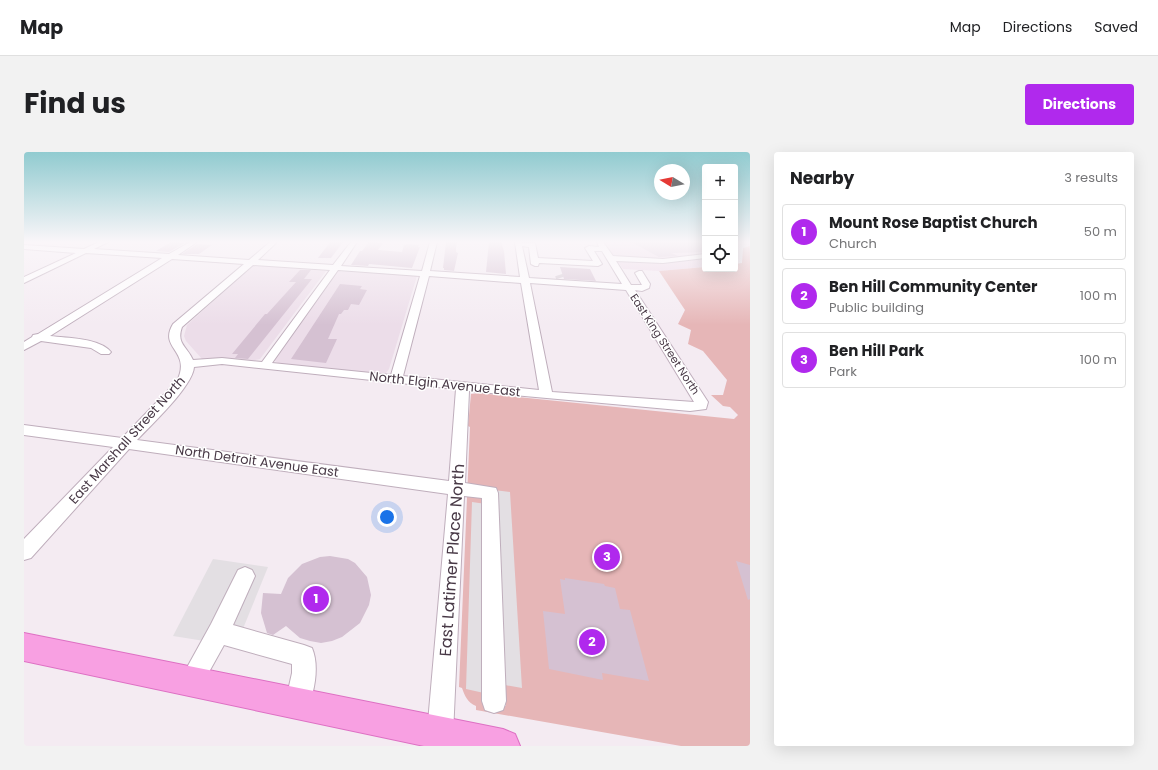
<!DOCTYPE html>
<html lang="en">
<head>
<meta charset="utf-8">
<style>
	body { margin:0; font-family:Poppins,sans-serif; background:#f2f2f2; color:#202124 }
	.controls { position:absolute; right:12px; top:12px; display:grid; overflow:hidden; border-radius:4px; box-shadow:0 4px 16px #0002 }
	.controls button { width:36px; height:36px; display:grid; place-items:center; padding:0; border:0; border-bottom:1px solid #e0e0e0; background:#fff; color:#202124; font:20px sans-serif }
	.compass { position:absolute; left:630px; top:12px; width:36px; height:36px; border-radius:50%; background:#fff; box-shadow:0 4px 16px #0002; rotate:280deg }
	.you { position:absolute; left:363px; top:365px; width:14px; height:14px; margin:-10px; border:3px solid #fff; border-radius:50%; background:#1a73e8; box-shadow:0 0 0 6px #1a73e833 }
	.badge { display:grid; place-items:center; width:26px; height:26px; border-radius:50%; background:#b029ed; color:#fff; font-size:13px; font-weight:700 }
	.pin { position:absolute; translate:-50% -50%; border:2px solid #fff; box-shadow:0 1px 4px #0006 }
	.list { margin:0; padding:0; list-style:none }
	h2 { display:flex; justify-content:space-between; align-items:center; height:52px; margin:0; padding:0 16px; font-size:17px }
	h2 small { font-size:13px; font-weight:400; color:#757577 }
	.list li { display:grid; grid-template-columns:26px 1fr auto; gap:12px; align-items:center; box-sizing:border-box; height:56px; margin:0 8px 8px; padding:0 8px; border:1px solid #e0e0e0; border-radius:4px }
	.list b { display:block; font-size:15px; white-space:nowrap }
	.list p { margin:0; font-size:13px; white-space:nowrap; color:#757577 }
	.list em { font-size:13px; font-style:normal; color:#757577 }
	.icon { flex:none; width:22px; height:22px; fill:none; stroke:currentColor; stroke-width:2; stroke-linecap:round; stroke-linejoin:round }
	.map { position:relative; flex:none; width:726px; height:594px; overflow:hidden; border-radius:4px }
	header { display:flex; align-items:center; gap:24px; box-sizing:border-box; height:56px; padding:0 20px; background:#fff; border-bottom:1px solid #e0e0e0 }
	header strong { font-size:19px }
	nav { display:flex; gap:22px; margin-inline-start:auto; font-size:14px }
	.intro { display:flex; align-items:center; justify-content:space-between; box-sizing:border-box; height:96px; padding:0 24px }
	h1 { margin:0; font-size:28px }
	.button { padding:10px 18px; border-radius:4px; background:#b029ed; color:#fff; font-size:14px; font-weight:700 }
	main { display:flex; gap:24px; padding:0 24px }
	aside { flex:1; background:#fff; border-radius:4px; box-shadow:0 4px 16px #0002 }
	.map>svg:first-child { display:block }
</style>
</head>
<body>
<header>
<strong>Map</strong>
<nav><a>Map</a><a>Directions</a><a>Saved</a></nav>
</header>
<div class="intro"><h1>Find us</h1><a class="button">Directions</a></div>
<main>
<div class="map">
<svg width="726" height="594" viewBox="0 0 726 594">
	<rect width="100%" height="100%" fill="#f4ebf2"/>
	<g fill="#ecdde9">
		<polygon points="232,113 302,119 236,207 227,209 195,206 178,207 162,189 160,184 163,173 228,114"/>
		<polygon points="313,119 393,124 365,217 362,221 357,222 256,212 251,209 251,207"/>
	</g>
	<polygon fill="#ecd6e6" points="580,90 681,90 681,115 635,119 599,117"/>
	<path fill="#e6b6b7" d="M726,94V594H657L452,558V554C443,550 441,544 438,536L435,535L446,275L444,274L447,242L455,241L710,267L714,263L706,255L699,254L687,243H699L703,228L679,199L664,192L667,178L654,172L661,158L635,119L681,115V117H711V112L718,111L719,96Z"/>
	<g fill="#e3dfe3">
		<polygon points="462,337 486,340 498,536 481,533 482,554 460,550 460,541 442,537 448,350 462,352"/>
		<polygon points="189,407 244,415 212,494 149,484"/>
	</g>
	<g fill="#d5c1d2">
		<polygon points="147,90 161,91 145,100 132,99"/>
		<polygon points="306,90 319,90 307,106 294,106"/>
		<polygon points="345,90 359,91 354,98 378,100 380,93 384,92 395,93 394,95 396,95 388,116 345,112 344,114 327,113 336,99 338,99"/>
		<polygon points="422,90 433,90 432,96 432,100 434,101 430,119 420,118 420,116 419,116"/>
		<polygon points="465,90 477,90 480,99 482,122 462,120"/>
		<polygon points="607,90 681,90 681,100 647,101 654,104 635,105"/>
		<polygon points="173,92 188,93 175,102 158,102"/>
		<polygon points="536,115 566,117 572,129 540,127"/>
		<polygon points="276,118 287,118 280,127 288,127 224,207 211,206 214,202 208,202 241,162 243,162 272,130 265,130"/>
		<polygon points="316,132 338,134 336,137 343,138 335,153 327,152 324,158 320,158 317,162 315,162 304,187 313,187 302,211 267,207"/>
		<polygon points="306,404 324,407 331,411 343,425 347,443 345,453 336,471 318,485 308,489 297,491 286,489 276,486 262,474 249,483 243,481 237,461 239,441 257,442 264,426 278,412 296,405"/>
		<polygon points="712,409 726,413 726,447 724,448"/>
		<polygon points="541,426 580,432 581,434 591,436 596,457 606,458 625,529 578,521 579,528 525,517 519,459 541,462 536,427 541,428"/>
	</g>
	<g fill="none" stroke-linecap="round" stroke-linejoin="round">
		<polyline stroke="#d2c7d0" stroke-width="8" stroke-dasharray="8 4" stroke-linecap="butt" points="535,123 536,126"/>
		<defs>
			<g id="minor">
				<path d="M75,90H84L70,97L145,102L166,90H173L154,103L225,108L246,90H253L234,108L309,113L327,90H333L317,114L398,119L406,90H413L406,119L496,125L491,90L511,91L514,106L569,109L561,96L565,94L575,95L573,90H579L589,104L639,107L681,102V106L639,111L592,109L607,133H618L611,121L615,119H618L626,132L625,136L618,139L611,138L684,250L682,257L666,259L445,239L441,331L472,336L474,341L482,549L479,558L470,561L461,558L458,549V346L440,344L429,582L425,591L418,594L407,591L403,582L424,342L105,297L7,406L0,408V387L89,295L0,283V273L98,286L153,229C168,198 134,197 149,172L220,112L148,107L26,184C43,186 76,186 87,200L85,202H77L67,196L17,189L0,198V190L8,185L9,183L14,182L138,106L62,101L0,131V125L52,101L0,97V93L60,97ZM498,94L505,95L507,112L511,114H514L515,111L574,114L578,112L570,99H578L598,132L505,126ZM229,113L306,118L238,210L198,206L169,208C163,194 152,192 158,175ZM314,118L396,124L367,223L248,211ZM405,124L497,131L515,238L379,224ZM506,131L602,138L670,250L528,240ZM198,212L432,237L425,329L113,288C127,273 169,234 170,215Z"/>
				<path d="M221,415L228,418L231,424L209,473L280,493L288,496C296,515 290,542 282,561L273,564L264,561L261,552L268,521V512L200,493L175,538L167,542L159,538L155,530L187,472L214,418Z"/>
			</g>
			<polygon id="major" points="0,481 479,577 491,582 496,594 400,594 0,509"/>
		</defs>
		<use href="#minor" stroke="#bfaebc" stroke-width="2"/>
		<use href="#major" stroke="#dd70c3" stroke-width="2"/>
		<use href="#minor" fill="#fff" fill-rule="evenodd"/>
		<use href="#major" fill="#f8a0e2" fill-rule="evenodd"/>
	</g>
	<linearGradient id="sky" x2="0" y2="1"><stop stop-color="#91cbd0"/><stop offset="0.52" stop-color="#faf6f9"/><stop offset="1" stop-color="#faf6f9" stop-opacity="0"/></linearGradient>
	<rect width="726" height="173" fill="url(#sky)"/>
	<g text-anchor="middle" dominant-baseline="central" stroke-width="3" stroke-linejoin="round" paint-order="stroke">
		<g font-size="11" fill="#483946" stroke="#fff">
			<text transform="translate(641 192) rotate(57)">East King Street North</text>
		</g>
		<g font-size="13" fill="#483946" stroke="#fff">
			<text transform="translate(421 232) rotate(6)">North Elgin Avenue East</text>
			<text transform="translate(103 288) rotate(-48)">East Marshall Street North</text>
			<text transform="translate(233 309) rotate(8)">North Detroit Avenue East</text>
		</g>
		<g font-size="16" fill="#483946" stroke="#fff">
			<text transform="translate(428 408) rotate(-86)">East Latimer Place North</text>
		</g>
	</g>
</svg>
<div class="controls">
<button>+</button>
<button>−</button>
<button><svg class="icon" aria-label="locate" viewBox="0 0 24 24"><circle cx="12" cy="12" r="6"/><path d="M12 2v4M12 18v4M2 12h4M18 12h4"/></svg></button>
</div>
<svg class="compass" viewBox="-18 -18 36 36"><path d="M0-13l5 13h-10z" fill="#e53935"/><path d="M0 13l5-13h-10z" fill="#757577"/></svg>
<div class="you"></div>
<div class="pin badge" style="left:292px;top:447px">1</div>
<div class="pin badge" style="left:568px;top:490px">2</div>
<div class="pin badge" style="left:583px;top:405px">3</div>
</div>
<aside>
<h2>Nearby<small>3 results</small></h2>
<ul class="list">
<li><span class="badge">1</span><div><b>Mount Rose Baptist Church</b><p>Church</p></div><em>50 m</em></li>
<li><span class="badge">2</span><div><b>Ben Hill Community Center</b><p>Public building</p></div><em>100 m</em></li>
<li><span class="badge">3</span><div><b>Ben Hill Park</b><p>Park</p></div><em>100 m</em></li>
</ul>
</aside>
</main>
</body>
</html>
